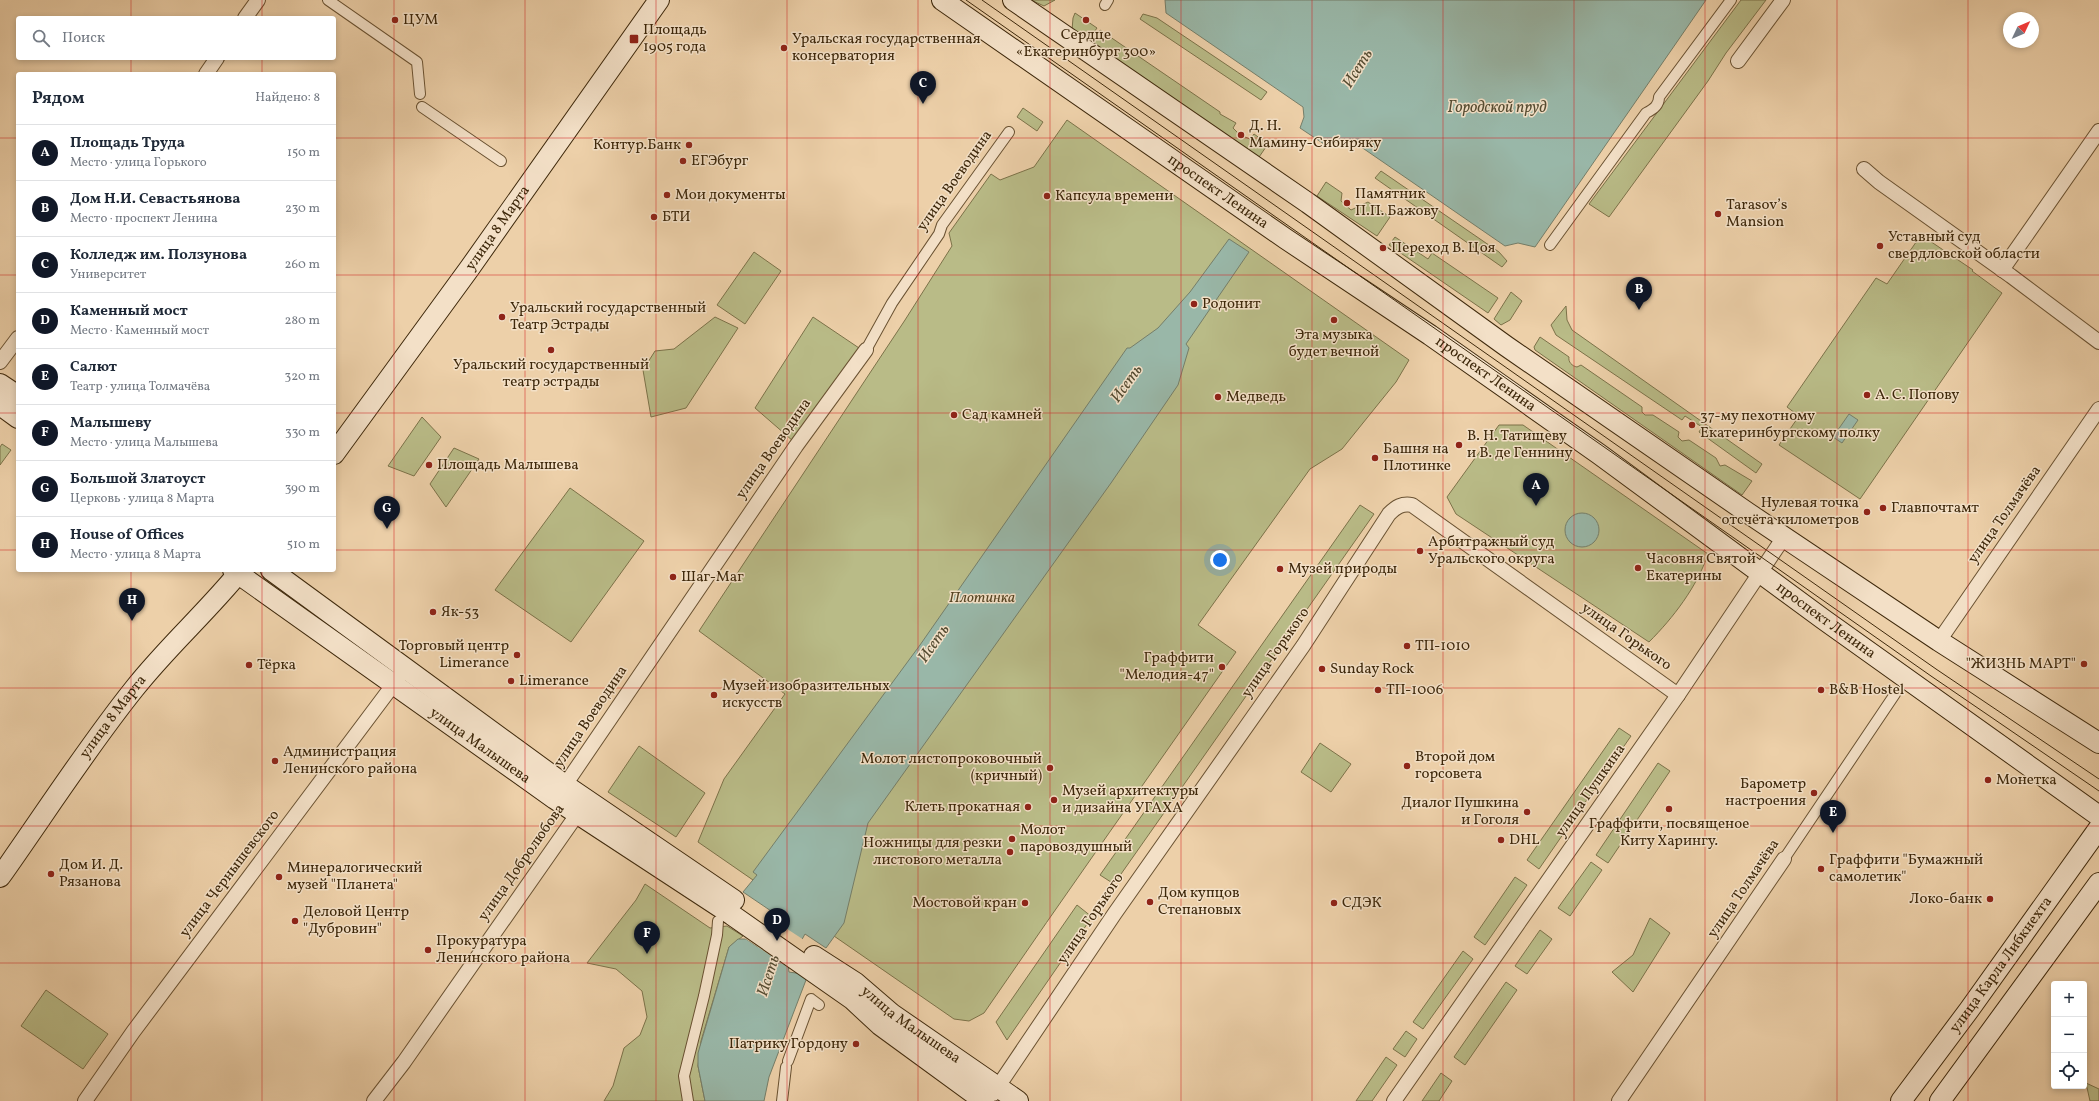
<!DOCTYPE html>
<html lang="ru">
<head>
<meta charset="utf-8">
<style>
	body { margin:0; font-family:Vollkorn,serif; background:#f2f2f3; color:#1f2937 }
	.controls { position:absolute; right:12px; bottom:12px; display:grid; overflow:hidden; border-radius:4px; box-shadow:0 2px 6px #0003 }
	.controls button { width:36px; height:36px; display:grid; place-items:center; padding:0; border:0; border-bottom:1px solid #e0e1e3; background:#fff; color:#1f2937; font:20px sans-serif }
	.compass { position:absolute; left:2003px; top:12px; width:36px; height:36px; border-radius:50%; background:#fff; box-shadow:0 2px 6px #0003; rotate:46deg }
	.you { position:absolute; left:1220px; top:560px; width:14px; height:14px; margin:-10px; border:3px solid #fff; border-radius:50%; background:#1a73e8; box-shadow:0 0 0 6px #1a73e833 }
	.badge { display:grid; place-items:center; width:26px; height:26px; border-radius:50%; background:#111827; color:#fff; font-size:13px; font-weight:700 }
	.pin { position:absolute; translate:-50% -33px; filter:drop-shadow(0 1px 2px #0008) }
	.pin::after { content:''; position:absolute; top:21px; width:14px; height:12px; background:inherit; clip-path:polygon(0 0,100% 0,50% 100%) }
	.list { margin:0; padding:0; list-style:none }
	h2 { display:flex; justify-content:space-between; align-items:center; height:52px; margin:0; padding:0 16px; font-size:17px }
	h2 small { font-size:13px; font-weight:400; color:#747a83 }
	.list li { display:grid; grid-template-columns:26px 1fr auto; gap:12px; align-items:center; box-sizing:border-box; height:56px; padding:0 16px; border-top:1px solid #e0e1e3 }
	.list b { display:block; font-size:15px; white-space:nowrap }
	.list p { margin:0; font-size:13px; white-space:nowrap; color:#747a83 }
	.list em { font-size:13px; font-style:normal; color:#747a83 }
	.icon { flex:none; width:22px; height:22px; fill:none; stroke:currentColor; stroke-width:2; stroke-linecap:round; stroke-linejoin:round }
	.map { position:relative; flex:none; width:2099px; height:1101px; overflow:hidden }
	.search { position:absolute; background:#fff; box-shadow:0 2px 6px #0003; left:16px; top:16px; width:320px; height:44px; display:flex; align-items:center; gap:10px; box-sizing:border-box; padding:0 14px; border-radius:4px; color:#747a83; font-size:15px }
	.panel { position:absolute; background:#fff; box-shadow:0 2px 6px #0003; left:16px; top:72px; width:320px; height:500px; border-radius:4px }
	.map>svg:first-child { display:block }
</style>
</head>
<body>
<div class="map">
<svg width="2099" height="1101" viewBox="0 0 2099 1101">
	<rect width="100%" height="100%" fill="#edd0a9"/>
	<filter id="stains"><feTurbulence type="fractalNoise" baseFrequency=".005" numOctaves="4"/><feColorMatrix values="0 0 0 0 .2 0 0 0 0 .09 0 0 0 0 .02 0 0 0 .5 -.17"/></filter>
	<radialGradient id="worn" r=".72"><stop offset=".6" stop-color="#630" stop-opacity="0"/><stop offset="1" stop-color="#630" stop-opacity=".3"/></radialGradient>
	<g fill="#b9bb87" stroke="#7c7249">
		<polygon points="1031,0 1055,0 1044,6"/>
		<polygon points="1741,0 1766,0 1726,53 1708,81 1609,217 1589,204"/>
		<polygon points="1075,13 1097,28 1087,42 1072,30 1073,18"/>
		<polygon points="1143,14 1157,18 1267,92 1261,100 1140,19"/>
		<polygon points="1100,30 1220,112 1220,114 1236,123 1233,128 1240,135 1250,139 1254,134 1268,144 1257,160 1090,45"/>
		<polygon points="1023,108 1043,122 1037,131 1017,117"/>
		<path d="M1067,120L1409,360L1396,382L1342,449L1310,469L1198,625L1236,652C1152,772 1067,892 984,1013L969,1021L954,1019L698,842L724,779L785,694L699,631L905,320L952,246L949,233L991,174L1000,180L1034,167Z"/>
		<polygon points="1381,171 1499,252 1507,261 1502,267 1375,178"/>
		<polygon points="1326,182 1342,193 1341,201 1351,210 1368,202 1390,217 1377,236 1317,196"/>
		<polygon points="1921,235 1973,270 1972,271 2002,293 1860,499 1779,445 1799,416 1787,407 1876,278 1887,284"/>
		<polygon points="1395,237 1428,259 1432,253 1498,298 1488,313 1389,245"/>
		<polygon points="754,252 781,271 745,324 717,305"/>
		<polygon points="1511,292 1522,301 1510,320 1501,325 1494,319"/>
		<polygon points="1566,306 1567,320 1572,330 1762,464 1756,473 1699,432 1702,427 1685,416 1682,420 1556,335 1551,325"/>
		<polygon points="715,317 738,328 686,408 651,417 643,370 655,351 674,349"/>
		<polygon points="813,317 862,350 793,441 755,408"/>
		<path d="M1540,337L1569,357C1568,362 1572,366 1577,367L1581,365L1642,407V412L1645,415H1653L1679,432L1678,437L1682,441L1689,440L1716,458L1720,466L1725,465L1752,481L1742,495L1535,350L1534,347Z"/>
		<polygon points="422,417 441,437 414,476 388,466"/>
		<path d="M1499,425H1523L1708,554C1697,587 1673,618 1649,642L1456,514L1447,497Z"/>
		<polygon points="2,444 11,450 0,465 0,447"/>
		<polygon points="454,448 479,459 446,507 430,484"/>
		<polygon points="570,488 644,541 571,642 495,590"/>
		<polygon points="1360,505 1374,514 1114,884 1100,875"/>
		<polygon points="1619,728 1631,736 1539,869 1527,860"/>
		<polygon points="1320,743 1351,764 1331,792 1301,772"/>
		<polygon points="639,746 705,793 676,837 608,792"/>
		<polygon points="1658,763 1670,771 1608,863 1596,855"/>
		<polygon points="1591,862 1602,870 1570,916 1558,908"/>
		<polygon points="1515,877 1527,885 1485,945 1474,937"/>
		<polygon points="645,884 710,928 727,926 743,936 729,947 701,1041 698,1066 705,1101 604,1101 613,1086 624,1048 640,1035 647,1017 642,991 616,969 587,963 636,900"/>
		<polygon points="1077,905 1092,917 1007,1040 996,1022"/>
		<polygon points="1650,918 1670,933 1633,992 1612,972 1633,955"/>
		<polygon points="1540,930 1552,939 1527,974 1515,966"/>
		<polygon points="1463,951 1473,959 1423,1029 1413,1022"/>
		<polygon points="1506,982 1517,990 1465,1065 1454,1057"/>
		<polygon points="46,990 108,1034 83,1069 21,1026"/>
		<polygon points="1406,1031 1417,1039 1405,1057 1393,1049"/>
		<polygon points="1386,1057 1397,1065 1372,1101 1356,1101"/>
		<polygon points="1441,1073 1452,1081 1439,1101 1422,1101"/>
		<polygon points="2086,1083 2099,1089 2099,1101 2090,1101"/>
	</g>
	<g fill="#99b7a8" stroke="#757e69">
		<polygon points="1165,0 1706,0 1535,247 1518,243 1505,246 1351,140 1343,139 1327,146 1300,128 1304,117 1303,107 1166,13"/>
		<polygon points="1229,239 1249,252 1186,344 1189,348 1178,385 1111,483 868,823 844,923 826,948 805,934 788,965 789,972 802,974 806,980 769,1077 764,1101 705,1101 698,1066 698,1053 729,947 738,939 746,939 758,947 777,915 743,892 757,875 753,872 920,645 1127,348 1130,348 1158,328 1190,292"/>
		<polygon points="1849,414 1858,420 1842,443 1833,437"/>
		<circle cx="1582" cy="530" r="17"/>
	</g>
	<polygon fill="#edd0a9" points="772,919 804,940 790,965 791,969 743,937 758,944"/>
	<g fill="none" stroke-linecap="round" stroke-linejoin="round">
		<defs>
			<g id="pedestrian">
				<polyline points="328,0 417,62 420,94"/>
				<polyline points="1105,5 1108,0"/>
				<polyline points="422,107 501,161"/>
				<path d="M1550,245L1646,113C1654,109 1659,105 1659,97L1731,0"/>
				<polyline points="866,350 892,303 939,234 942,225 1009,132"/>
				<polyline points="1784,859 1895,694"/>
				<polyline points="788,1061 811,999 819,1005"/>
				<polyline points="688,1101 684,1076 704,996 717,935 718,921"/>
				<polyline points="782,1101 786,1067"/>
			</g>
			<g id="minor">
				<polyline points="245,18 258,0"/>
				<polyline points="1738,61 1783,0"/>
				<polyline points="206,74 217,58"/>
				<polyline points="1864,169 1879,182 2011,276 2099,342"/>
				<polyline points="2002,270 2099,131"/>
				<polyline points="0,362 18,338"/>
				<polyline points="1939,641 2099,409"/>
				<polyline points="565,785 796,446 866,350"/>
				<path d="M993,1094L1115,913L1303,646L1389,514C1396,507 1402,503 1412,505L1678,695"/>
				<polyline points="85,1101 133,1032 399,677"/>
				<polyline points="374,1101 404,1062 583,806"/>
				<polyline points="1394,1101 1678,695 1784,537"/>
				<polyline points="1619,1101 1784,859"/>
			</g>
			<g id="secondary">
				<path id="s1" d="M942,0L1286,239L1430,335L1599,454L1823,619L2099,816"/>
				<polyline points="1013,0 1308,203 1506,346 1748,513 1939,641 2099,743"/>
				<polyline points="0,384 18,396"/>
				<polyline points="0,405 18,418"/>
				<path id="s2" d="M334,454L469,269L659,0"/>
				<path id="s3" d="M233,570L555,799L732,915L852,999L880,1025L984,1101"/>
				<polyline points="271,570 565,785 734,900"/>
				<path id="s4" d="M0,877C44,815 86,749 134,689C167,647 207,612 241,570"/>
				<path id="s5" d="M814,956L856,983L892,1014L1018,1101"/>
				<path id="s6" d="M1901,1101L1969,1010L2099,828"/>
				<polyline points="1940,1101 2099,883"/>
			</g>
		</defs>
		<use href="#pedestrian" stroke="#6a5232" stroke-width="12"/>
		<use href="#minor" stroke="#6a5232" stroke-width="16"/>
		<use href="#secondary" stroke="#3e280b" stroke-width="22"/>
		<use href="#pedestrian" stroke="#f3e0c7" stroke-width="10"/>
		<use href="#minor" stroke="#f3e0c7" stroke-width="14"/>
		<use href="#secondary" stroke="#f3e0c7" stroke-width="20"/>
		<g stroke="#3e280b" stroke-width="1">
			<polyline points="966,0 1931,676 2099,791"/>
			<polyline points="982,0 1936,669 2099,779"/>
		</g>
	</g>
	<path fill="none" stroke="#d62828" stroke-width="1" stroke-opacity="0.55" d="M131,0V18M262,0V18M394,0V1101M525,0V1101M656,0V1101M787,0V1101M918,0V1101M1050,0V1101M1181,0V1101M1312,0V1101M1443,0V1101M1574,0V1101M1705,0V1101M1837,0V1101M1968,0V1101M131,58V74M262,58V74M0,138H18M334,138H2099M0,275H18M334,275H2099M0,413H18M334,413H2099M0,550H18M334,550H2099M131,570V1101M262,570V1101M0,688H2099M0,826H2099M0,963H2099"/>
	<g fill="#8f2418" stroke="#f3e0c7" stroke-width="1.5">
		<circle cx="395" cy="20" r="4"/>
		<circle cx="1086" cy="20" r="4"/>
		<rect x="629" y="34" width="10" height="10" rx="2"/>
		<circle cx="784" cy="48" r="4"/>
		<circle cx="1241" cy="135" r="4"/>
		<circle cx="689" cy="145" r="4"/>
		<circle cx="683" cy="161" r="4"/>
		<circle cx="667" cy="195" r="4"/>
		<circle cx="1047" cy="196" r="4"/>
		<circle cx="1347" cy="203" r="4"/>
		<circle cx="1718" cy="214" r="4"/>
		<circle cx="654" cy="217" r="4"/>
		<circle cx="1880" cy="246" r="4"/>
		<circle cx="1383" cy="248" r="4"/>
		<circle cx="1194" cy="304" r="4"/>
		<circle cx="502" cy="317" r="4"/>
		<circle cx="1334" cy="320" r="4"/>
		<circle cx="551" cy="350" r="4"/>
		<circle cx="1867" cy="395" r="4"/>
		<circle cx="1218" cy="397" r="4"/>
		<circle cx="954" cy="415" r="4"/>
		<circle cx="1692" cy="425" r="4"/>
		<circle cx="1459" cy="445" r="4"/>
		<circle cx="1375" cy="458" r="4"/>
		<circle cx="429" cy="465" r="4"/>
		<circle cx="1883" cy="508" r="4"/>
		<circle cx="1867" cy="512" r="4"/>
		<circle cx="1420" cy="551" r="4"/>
		<circle cx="1638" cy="568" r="4"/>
		<circle cx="1280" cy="569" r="4"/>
		<circle cx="673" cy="577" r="4"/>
		<circle cx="433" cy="612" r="4"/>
		<circle cx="1407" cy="646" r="4"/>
		<circle cx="517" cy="655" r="4"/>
		<circle cx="2084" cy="664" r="4"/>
		<circle cx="249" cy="665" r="4"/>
		<circle cx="1222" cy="667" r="4"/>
		<circle cx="1322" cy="669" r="4"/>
		<circle cx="511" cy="681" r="4"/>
		<circle cx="1378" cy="690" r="4"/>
		<circle cx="1821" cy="690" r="4"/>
		<circle cx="714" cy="695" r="4"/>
		<circle cx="275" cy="761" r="4"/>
		<circle cx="1407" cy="766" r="4"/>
		<circle cx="1050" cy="768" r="4"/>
		<circle cx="1988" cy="780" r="4"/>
		<circle cx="1814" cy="793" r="4"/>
		<circle cx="1054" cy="800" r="4"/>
		<circle cx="1028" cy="807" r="4"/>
		<circle cx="1669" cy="809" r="4"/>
		<circle cx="1527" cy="812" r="4"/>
		<circle cx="1012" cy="839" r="4"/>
		<circle cx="1501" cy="840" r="4"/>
		<circle cx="1010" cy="852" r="4"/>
		<circle cx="1821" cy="869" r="4"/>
		<circle cx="51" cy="874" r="4"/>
		<circle cx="279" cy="877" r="4"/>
		<circle cx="1990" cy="899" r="4"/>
		<circle cx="1150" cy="902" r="4"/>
		<circle cx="1025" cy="903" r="4"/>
		<circle cx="1334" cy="903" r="4"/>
		<circle cx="295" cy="921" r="4"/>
		<circle cx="428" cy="950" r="4"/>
		<circle cx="856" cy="1044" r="4"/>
	</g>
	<g text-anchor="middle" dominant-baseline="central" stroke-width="3" stroke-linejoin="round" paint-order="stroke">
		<g font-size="15" fill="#3e280b" stroke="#f3e0c7" text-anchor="start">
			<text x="403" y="20">ЦУМ</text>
			<text x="643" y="30">Площадь<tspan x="643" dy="17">1905 года</tspan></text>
			<text x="1086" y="35" text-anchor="middle">Сердце<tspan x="1086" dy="17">«Екатеринбург 300»</tspan></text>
			<text x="792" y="39">Уральская государственная<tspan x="792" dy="17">консерватория</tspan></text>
			<text x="1249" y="126">Д. Н.<tspan x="1249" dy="17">Мамину-Сибиряку</tspan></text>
			<text x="681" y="145" text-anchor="end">Контур.Банк</text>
			<text x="691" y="161">ЕГЭбург</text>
			<text x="1355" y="194">Памятник<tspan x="1355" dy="17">П.П. Бажову</tspan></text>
			<text x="675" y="195">Мои документы</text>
			<text x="1055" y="196">Капсула времени</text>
			<text x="1726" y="205">Tarasov’s<tspan x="1726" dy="17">Mansion</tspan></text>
			<text x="662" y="217">БТИ</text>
			<text x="1888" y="237">Уставный суд<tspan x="1888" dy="17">свердловской области</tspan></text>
			<text x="1391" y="248">Переход В. Цоя</text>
			<text x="1202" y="304">Родонит</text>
			<text x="510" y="308">Уральский государственный<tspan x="510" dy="17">Театр Эстрады</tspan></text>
			<text x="1334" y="335" text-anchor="middle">Эта музыка<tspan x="1334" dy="17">будет вечной</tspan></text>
			<text x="551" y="365" text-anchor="middle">Уральский государственный<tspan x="551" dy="17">театр эстрады</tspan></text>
			<text x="1875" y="395">А. С. Попову</text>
			<text x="1226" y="397">Медведь</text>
			<text x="962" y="415">Сад камней</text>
			<text x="1700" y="416">37-му пехотному<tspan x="1700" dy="17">Екатеринбургскому полку</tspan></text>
			<text x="1467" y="436">В. Н. Татищеву<tspan x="1467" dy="17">и В. де Геннину</tspan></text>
			<text x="1383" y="449">Башня на<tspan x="1383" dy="17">Плотинке</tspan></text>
			<text x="437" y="465">Площадь Малышева</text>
			<text x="1859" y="503" text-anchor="end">Нулевая точка<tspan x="1859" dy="17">отсчёта километров</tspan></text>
			<text x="1891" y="508">Главпочтамт</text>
			<text x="1428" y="542">Арбитражный суд<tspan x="1428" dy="17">Уральского округа</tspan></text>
			<text x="1646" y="559">Часовня Святой<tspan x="1646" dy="17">Екатерины</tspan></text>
			<text x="1288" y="569">Музей природы</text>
			<text x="681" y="577">Шаг-Маг</text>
			<text x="441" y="612">Як-53</text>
			<text x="509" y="646" text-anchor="end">Торговый центр<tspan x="509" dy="17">Limerance</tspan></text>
			<text x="1415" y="646">ТП-1010</text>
			<text x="1214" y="658" text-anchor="end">Граффити<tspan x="1214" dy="17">"Мелодия-47"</tspan></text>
			<text x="2076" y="664" text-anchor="end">"ЖИЗНЬ МАРТ"</text>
			<text x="257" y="665">Тёрка</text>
			<text x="1330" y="669">Sunday Rock</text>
			<text x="519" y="681">Limerance</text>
			<text x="722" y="686">Музей изобразительных<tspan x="722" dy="17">искусств</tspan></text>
			<text x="1386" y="690">ТП-1006</text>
			<text x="1829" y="690">B&amp;B Hostel</text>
			<text x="283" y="752">Администрация<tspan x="283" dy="17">Ленинского района</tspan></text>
			<text x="1415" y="757">Второй дом<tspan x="1415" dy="17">горсовета</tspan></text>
			<text x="1042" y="759" text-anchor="end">Молот листопроковочный<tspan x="1042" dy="17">(кричный)</tspan></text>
			<text x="1996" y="780">Монетка</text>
			<text x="1806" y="784" text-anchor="end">Барометр<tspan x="1806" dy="17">настроения</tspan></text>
			<text x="1062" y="791">Музей архитектуры<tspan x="1062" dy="17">и дизайна УГАХА</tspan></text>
			<text x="1519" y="803" text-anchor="end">Диалог Пушкина<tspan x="1519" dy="17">и Гоголя</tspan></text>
			<text x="1020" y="807" text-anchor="end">Клеть прокатная</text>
			<text x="1669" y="824" text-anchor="middle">Граффити, посвященое<tspan x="1669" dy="17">Киту Харингу.</tspan></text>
			<text x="1020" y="830">Молот<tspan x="1020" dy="17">паровоздушный</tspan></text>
			<text x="1509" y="840">DHL</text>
			<text x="1002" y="843" text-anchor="end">Ножницы для резки<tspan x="1002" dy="17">листового металла</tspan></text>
			<text x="1829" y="860">Граффити "Бумажный<tspan x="1829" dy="17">самолетик"</tspan></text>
			<text x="59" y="865">Дом И. Д.<tspan x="59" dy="17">Рязанова</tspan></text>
			<text x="287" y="868">Минералогический<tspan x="287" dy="17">музей "Планета"</tspan></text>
			<text x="1158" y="893">Дом купцов<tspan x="1158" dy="17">Степановых</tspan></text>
			<text x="1982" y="899" text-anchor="end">Локо-банк</text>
			<text x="1017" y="903" text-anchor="end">Мостовой кран</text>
			<text x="1342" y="903">СДЭК</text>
			<text x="303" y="912">Деловой Центр<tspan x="303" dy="17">"Дубровин"</tspan></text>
			<text x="436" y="941">Прокуратура<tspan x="436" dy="17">Ленинского района</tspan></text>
			<text x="848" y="1044" text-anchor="end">Патрику Гордону</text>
		</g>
		<g font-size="15" fill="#3e280b" stroke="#f3e0c7">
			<text transform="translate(955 181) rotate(-55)">улица Воеводина</text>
			<text stroke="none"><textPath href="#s1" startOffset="336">проспект Ленина</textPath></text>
			<text stroke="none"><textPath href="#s2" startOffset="279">улица 8 Марта</textPath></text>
			<text stroke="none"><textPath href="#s1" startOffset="660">проспект Ленина</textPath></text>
			<text transform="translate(774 449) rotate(-55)">улица Воеводина</text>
			<text transform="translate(2005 515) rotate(-55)">улица Толмачёва</text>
			<text stroke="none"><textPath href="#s1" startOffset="1080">проспект Ленина</textPath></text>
			<text transform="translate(1626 637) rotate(35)">улица Горького</text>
			<text transform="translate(1276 653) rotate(-55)">улица Горького</text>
			<text transform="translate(591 717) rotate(-56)">улица Воеводина</text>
			<text stroke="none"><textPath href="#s4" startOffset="196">улица 8 Марта</textPath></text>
			<text stroke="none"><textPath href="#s3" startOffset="303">улица Малышева</textPath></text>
			<text transform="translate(1591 791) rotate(-55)">улица Пушкина</text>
			<text transform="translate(522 863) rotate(-55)">улица Добролюбова</text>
			<text transform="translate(230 874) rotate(-53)">улица Чернышевского</text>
			<text transform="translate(1744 889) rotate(-56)">улица Толмачёва</text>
			<text transform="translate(1091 919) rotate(-56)">улица Горького</text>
			<text stroke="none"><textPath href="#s6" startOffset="169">улица Карла Либкнехта</textPath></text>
			<text stroke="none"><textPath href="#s5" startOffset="119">улица Малышева</textPath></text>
		</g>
		<g font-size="15" font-style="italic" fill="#574524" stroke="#f3e0c7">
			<text x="982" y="598">Плотинка</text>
		</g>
		<g font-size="16" font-style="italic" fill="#554c32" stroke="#f3e0c7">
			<text transform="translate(1358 69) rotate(-58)">Исеть</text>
			<text x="1497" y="108">Городской пруд</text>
			<text transform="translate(1127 384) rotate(-54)">Исеть</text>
			<text transform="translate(934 644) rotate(-55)">Исеть</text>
			<text transform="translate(769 976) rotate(-72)">Исеть</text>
		</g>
	</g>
	<rect width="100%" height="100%" filter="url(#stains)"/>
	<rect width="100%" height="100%" fill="url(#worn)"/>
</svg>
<div class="controls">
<button>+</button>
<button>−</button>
<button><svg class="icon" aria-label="locate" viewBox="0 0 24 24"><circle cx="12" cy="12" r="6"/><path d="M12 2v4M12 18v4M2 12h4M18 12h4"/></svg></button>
</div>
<svg class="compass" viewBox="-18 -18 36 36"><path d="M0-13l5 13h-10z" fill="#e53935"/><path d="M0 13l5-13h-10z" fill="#747a83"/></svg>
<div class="you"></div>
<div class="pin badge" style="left:1536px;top:506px">A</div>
<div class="pin badge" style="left:1639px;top:310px">B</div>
<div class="pin badge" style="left:923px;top:104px">C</div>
<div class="pin badge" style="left:777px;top:941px">D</div>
<div class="pin badge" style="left:1833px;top:833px">E</div>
<div class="pin badge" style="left:647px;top:954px">F</div>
<div class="pin badge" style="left:387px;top:529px">G</div>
<div class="pin badge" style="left:132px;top:621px">H</div>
<div class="search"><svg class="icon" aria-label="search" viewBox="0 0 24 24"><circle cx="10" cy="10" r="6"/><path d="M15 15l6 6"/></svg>Поиск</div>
<section class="panel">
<h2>Рядом<small>Найдено: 8</small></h2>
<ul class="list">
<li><span class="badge">A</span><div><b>Площадь Труда</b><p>Место · улица Горького</p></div><em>150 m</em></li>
<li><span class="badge">B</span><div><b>Дом Н.И. Севастьянова</b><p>Место · проспект Ленина</p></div><em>230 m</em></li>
<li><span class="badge">C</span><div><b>Колледж им. Ползунова</b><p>Университет</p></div><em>260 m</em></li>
<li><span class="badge">D</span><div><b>Каменный мост</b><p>Место · Каменный мост</p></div><em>280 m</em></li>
<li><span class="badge">E</span><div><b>Салют</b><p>Театр · улица Толмачёва</p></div><em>320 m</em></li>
<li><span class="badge">F</span><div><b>Малышеву</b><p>Место · улица Малышева</p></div><em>330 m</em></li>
<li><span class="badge">G</span><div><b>Большой Златоуст</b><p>Церковь · улица 8 Марта</p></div><em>390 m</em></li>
<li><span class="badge">H</span><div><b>House of Offices</b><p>Место · улица 8 Марта</p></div><em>510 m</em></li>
</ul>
</section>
</div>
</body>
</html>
